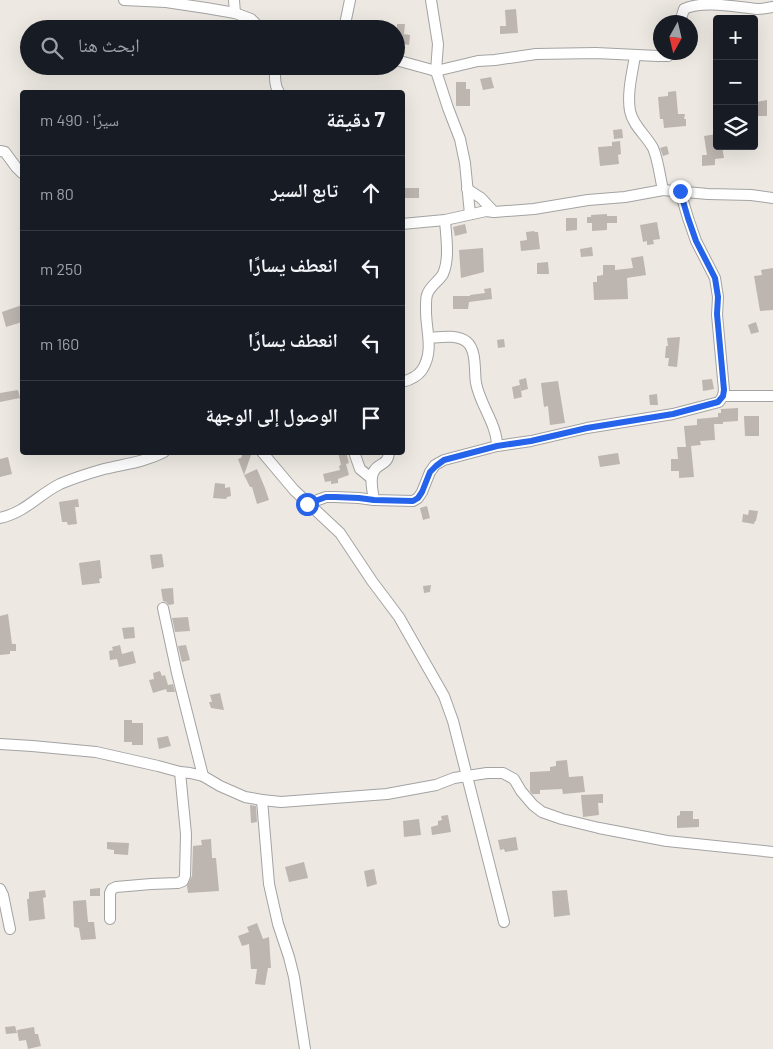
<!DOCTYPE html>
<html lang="ar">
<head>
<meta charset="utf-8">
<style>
	body { margin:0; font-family:Barlow,"Noto Naskh Arabic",sans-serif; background:#20242c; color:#f1f3f6; direction:rtl }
	.controls { position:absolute; right:15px; top:15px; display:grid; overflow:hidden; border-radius:5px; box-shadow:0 5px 20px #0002 }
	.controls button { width:45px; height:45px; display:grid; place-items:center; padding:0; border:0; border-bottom:1px solid #363941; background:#171b24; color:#f1f3f6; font:25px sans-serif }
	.compass { position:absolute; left:653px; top:15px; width:45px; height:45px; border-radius:50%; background:#171b24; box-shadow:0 5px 20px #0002; rotate:188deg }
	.stop { position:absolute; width:15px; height:15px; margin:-11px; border:4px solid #2563eb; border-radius:50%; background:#fff }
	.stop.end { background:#2563eb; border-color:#fff; box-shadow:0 1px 5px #0008 }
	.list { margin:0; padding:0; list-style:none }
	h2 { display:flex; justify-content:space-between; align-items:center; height:65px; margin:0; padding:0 20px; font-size:21px }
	h2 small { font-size:16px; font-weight:400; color:#9ea1a6 }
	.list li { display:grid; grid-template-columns:32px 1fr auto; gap:15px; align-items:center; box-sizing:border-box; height:75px; padding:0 20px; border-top:1px solid #363941 }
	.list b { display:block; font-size:19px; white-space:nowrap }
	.list em { font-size:16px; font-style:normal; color:#9ea1a6 }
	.icon { flex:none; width:28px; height:28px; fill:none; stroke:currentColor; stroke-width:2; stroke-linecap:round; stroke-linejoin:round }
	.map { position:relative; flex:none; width:773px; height:1049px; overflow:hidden; direction:ltr }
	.search { position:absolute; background:#171b24; box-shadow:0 5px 20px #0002; left:20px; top:20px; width:385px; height:55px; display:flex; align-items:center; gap:12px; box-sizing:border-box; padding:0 18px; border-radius:28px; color:#9ea1a6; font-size:19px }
	.panel { position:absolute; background:#171b24; box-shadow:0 5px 20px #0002; left:20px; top:90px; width:385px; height:365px; border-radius:5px; direction:rtl }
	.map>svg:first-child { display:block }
</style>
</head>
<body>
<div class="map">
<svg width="773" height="1049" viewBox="0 0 773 1049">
	<rect width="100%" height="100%" fill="#ede9e2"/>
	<g fill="#bdb5af">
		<polygon points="516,9 518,33 500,34 500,26 506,26 505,10"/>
		<polygon points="397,24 405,24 404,34 410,35 409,45 403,44 402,54 396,53"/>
		<polygon points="491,77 494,88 483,90 480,79"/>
		<polygon points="456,82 466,82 466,89 470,89 470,106 456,106"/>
		<polygon points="676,91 678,114 685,114 684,119 686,119 686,126 664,128 663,119 660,119 658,97 668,96 668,92"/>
		<polygon points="767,100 767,116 758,116 756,102"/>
		<polygon points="622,129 623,138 614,139 613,130"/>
		<polygon points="717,134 717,146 722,146 724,158 715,159 715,165 702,166 702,155 707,155 704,136"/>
		<polygon points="620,141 621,154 618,155 619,164 600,166 598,147 612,146 612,142"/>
		<polygon points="667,146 669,154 663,156 660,148"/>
		<rect x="402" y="188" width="17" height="10"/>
		<polygon points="607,214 607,216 617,216 617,223 607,223 607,230 592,231 592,223 587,223 587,217 591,217 591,215"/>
		<polygon points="566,218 577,218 577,230 566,231"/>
		<polygon points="657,222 660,239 653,240 654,244 647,245 647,241 643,242 640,225"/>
		<polygon points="465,224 467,233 455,236 453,227"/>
		<polygon points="534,231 535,232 538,232 540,249 521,251 520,241 527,240 526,232"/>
		<polygon points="592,247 593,256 581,257 580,249"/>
		<polygon points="483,248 484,272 461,278 459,250"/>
		<polygon points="643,256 646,275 627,278 628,299 594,300 593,282 597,282 597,276 603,275 603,265 615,265 615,270 633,268 631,258"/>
		<polygon points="548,262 549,274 537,274 537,263"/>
		<polygon points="773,268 773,310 760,311 754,276 762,275 761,270"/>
		<polygon points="491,288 492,299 469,302 468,309 453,309 453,296 470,296 470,295 485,293 484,289"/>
		<polygon points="22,305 22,322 6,327 2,312"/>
		<polygon points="756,322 759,332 751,334 748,325"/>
		<polygon points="680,337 677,367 668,366 669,358 665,358 666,346 668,346 667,338"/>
		<polygon points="504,339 505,347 498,348 497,340"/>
		<polygon points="526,378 528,389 521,391 519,380"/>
		<polygon points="712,379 714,389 703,391 702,380"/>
		<polygon points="558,381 565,423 550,425 548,406 544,407 541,383"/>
		<polygon points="520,385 522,397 514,399 512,387"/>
		<polygon points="18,390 20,398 0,402 0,393"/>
		<polygon points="657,394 658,405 650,405 649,395"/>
		<polygon points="738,408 738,421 723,422 723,424 714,424 715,440 700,441 701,445 691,446 694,477 679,478 679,471 671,471 671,459 678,459 677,447 686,447 684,426 697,425 697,419 718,417 718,413 721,413 721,409"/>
		<polygon points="744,416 759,416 759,436 745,436"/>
		<polygon points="243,452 251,455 244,475 238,459 241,458"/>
		<polygon points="338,452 346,452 349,463 346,464 349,475 338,479 338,483 331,484 331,481 325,482 323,474 340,470 339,466 341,465"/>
		<polygon points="618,453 620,464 600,467 598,456"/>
		<polygon points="8,457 12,474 0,477 0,459"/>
		<polygon points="257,469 265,488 269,500 257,504 252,487 250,487 244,475"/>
		<polygon points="215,483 225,484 225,488 230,487 231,496 227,497 226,499 213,498"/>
		<polygon points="78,499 79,507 75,507 77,524 68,525 67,522 62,522 59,502"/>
		<polygon points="427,506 430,518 423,520 420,508"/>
		<polygon points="749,510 758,511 756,521 755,521 754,524 742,522 743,514 748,515"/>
		<polygon points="162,554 164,567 152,569 150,555"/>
		<polygon points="100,560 102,578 99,579 100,583 82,585 79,563"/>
		<polygon points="431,585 430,592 424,593 423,586"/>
		<polygon points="173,588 174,604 169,605 166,602 163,601 161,589"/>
		<polygon points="8,614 12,644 16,644 16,651 10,651 10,654 0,655 0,616"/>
		<polygon points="188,617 190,631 175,632 172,618"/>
		<polygon points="134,627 135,638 124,639 122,628"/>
		<polygon points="120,645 122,654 133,651 136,663 119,667 117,659 110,660 109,651 113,650 112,647"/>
		<polygon points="186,645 190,660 182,662 178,646"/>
		<polygon points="160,671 162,676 165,675 168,685 173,684 175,692 167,692 166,689 153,693 149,680 154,679 153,673"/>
		<polygon points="220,693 224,710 211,708 209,702 212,702 210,695"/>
		<polygon points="124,720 132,720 132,723 143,723 143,745 132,745 132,742 124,742"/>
		<polygon points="168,736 171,746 159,749 157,738"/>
		<polygon points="567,760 569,777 583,776 585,792 563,794 562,789 540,790 540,794 532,794 530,791 530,772 550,771 550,767 556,766 556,761"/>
		<polygon points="603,794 603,803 598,803 599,815 583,817 581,795"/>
		<polygon points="250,805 256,806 257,822 251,823"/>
		<polygon points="680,811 693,811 693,819 699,819 699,827 677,828 677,816 680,815"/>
		<polygon points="448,815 451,832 432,835 431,827 438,825 438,821 442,820 441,816"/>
		<polygon points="419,819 421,835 404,837 403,821"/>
		<polygon points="516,837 518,850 505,852 504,849 500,850 498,840"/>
		<polygon points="211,839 212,858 216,858 219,891 188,893 187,886 192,876 193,846 202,845 201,840"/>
		<polygon points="107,842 129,843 128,855 114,854 114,850 107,849"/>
		<polygon points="304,862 308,878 289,882 285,867"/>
		<polygon points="374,869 377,884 367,887 364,871"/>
		<polygon points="100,888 100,896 90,896 90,889"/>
		<polygon points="45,890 46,897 43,898 45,919 29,921 27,899 29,899 29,892"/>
		<polygon points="567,890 570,915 554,917 552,891"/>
		<polygon points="86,900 88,922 94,922 96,939 81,940 79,928 74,927 73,901"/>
		<polygon points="257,923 263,939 269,937 271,968 268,968 265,985 255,984 257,969 251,969 249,944 242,946 238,936 249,932 247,927"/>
		<polygon points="15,1026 17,1033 6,1034 5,1027"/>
		<polygon points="34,1027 35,1034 38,1034 41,1046 28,1049 26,1040 19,1041 17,1030"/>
	</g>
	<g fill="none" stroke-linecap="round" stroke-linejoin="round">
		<defs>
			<g id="street">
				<polyline points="124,0 166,2 206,8 235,13 251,19 261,29"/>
				<polyline points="234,0 235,13"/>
				<polyline points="431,0 438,44 436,71 448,108 460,139 465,163 470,214"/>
				<path d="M680,22L684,9C703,0 735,7 757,9C763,9 768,8 773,7"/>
				<polyline points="344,29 350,0"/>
				<path d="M635,56C632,74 627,93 630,111C633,126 646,135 653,148C658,159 660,177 663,190"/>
				<polyline points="396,60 436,71 478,61 495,60 536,54 596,53 658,56 668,56 674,52"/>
				<path d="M275,66C275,75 274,86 279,92"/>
				<polyline points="0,151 5,152 16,167 22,173"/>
				<polyline points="467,189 481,198 494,212"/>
				<polyline points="402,224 445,220 486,211 494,212 534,209 588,200 625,197 663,190 708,194 751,195 773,198"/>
				<path d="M429,338C441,337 457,334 467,342C477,351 474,371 476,383C480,405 497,424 497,446"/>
				<path d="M402,382C410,380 417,377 422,370C435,350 425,329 426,307C426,303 426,298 427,295C429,287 439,281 443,274C450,258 446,237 445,220"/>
				<polyline points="723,396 773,396"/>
				<polyline points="262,452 294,490 340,533 372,581 399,617 444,696 453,721 504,922"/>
				<polyline points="354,452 360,469 371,478"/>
				<path d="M374,500C373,492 369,479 374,471C379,462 388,466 389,452"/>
				<polyline points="307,504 326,497 335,497 359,498 374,500 413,501 418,498 422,492 430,472 435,465 444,460 497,446 531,441 587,428 673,414 719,402 723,396 724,390 717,315 718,297 715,278 696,241 688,218 680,191"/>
				<path d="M0,518C26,512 38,495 60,484C74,478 90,473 104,469C125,464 145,462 164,452"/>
				<polyline points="163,608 177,673 203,776"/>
				<polyline points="0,744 32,746 96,752 158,766 180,772 190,773 203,776 220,786 245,797 262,800 281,802 387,794 436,785 454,778 487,773 503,773 514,779 521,791 533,805 542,812 562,819 599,828 667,841 773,852"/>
				<polyline points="262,800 269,884 278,924 289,957 294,977 305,1049"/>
				<polyline points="0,889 3,895 10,929"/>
				<polyline points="110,919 110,893 112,889 116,887 151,884 178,883 183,881 185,876 186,834 180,772"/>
			</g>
		</defs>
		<use href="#street" stroke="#a3a3a3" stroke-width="12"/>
		<use href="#street" stroke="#fff" stroke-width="10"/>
	</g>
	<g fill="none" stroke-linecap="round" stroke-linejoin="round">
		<polyline stroke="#2563eb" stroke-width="6" points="307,504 326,497 335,497 359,498 374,500 413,501 418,498 422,492 430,472 436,466 444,460 497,446 531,441 587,428 673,414 718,402 723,396 724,390 717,314 718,297 715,278 696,241 688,218 680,191"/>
	</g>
</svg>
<div class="controls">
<button>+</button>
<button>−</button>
<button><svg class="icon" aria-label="layers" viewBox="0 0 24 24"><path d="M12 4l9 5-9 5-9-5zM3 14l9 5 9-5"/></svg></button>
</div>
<svg class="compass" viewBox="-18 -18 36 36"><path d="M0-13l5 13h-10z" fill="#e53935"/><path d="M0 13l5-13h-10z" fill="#9ea1a6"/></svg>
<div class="stop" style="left:307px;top:504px"></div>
<div class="stop end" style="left:680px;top:191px"></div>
<div class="search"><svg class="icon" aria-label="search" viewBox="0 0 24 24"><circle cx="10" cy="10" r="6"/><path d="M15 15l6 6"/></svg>ابحث هنا</div>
<section class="panel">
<h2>7 دقيقة<small>سيرًا · 490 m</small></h2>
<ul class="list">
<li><svg class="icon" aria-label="ahead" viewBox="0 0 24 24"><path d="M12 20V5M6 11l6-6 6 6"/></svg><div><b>تابع السير</b></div><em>80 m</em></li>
<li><svg class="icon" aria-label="left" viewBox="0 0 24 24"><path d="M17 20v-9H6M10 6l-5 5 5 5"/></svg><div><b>انعطف يسارًا</b></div><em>250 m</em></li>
<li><svg class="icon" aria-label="left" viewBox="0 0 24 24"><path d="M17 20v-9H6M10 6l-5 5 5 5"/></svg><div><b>انعطف يسارًا</b></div><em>160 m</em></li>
<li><svg class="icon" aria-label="arrive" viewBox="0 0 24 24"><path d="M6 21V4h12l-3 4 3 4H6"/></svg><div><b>الوصول إلى الوجهة</b></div></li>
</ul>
</section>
</div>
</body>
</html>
